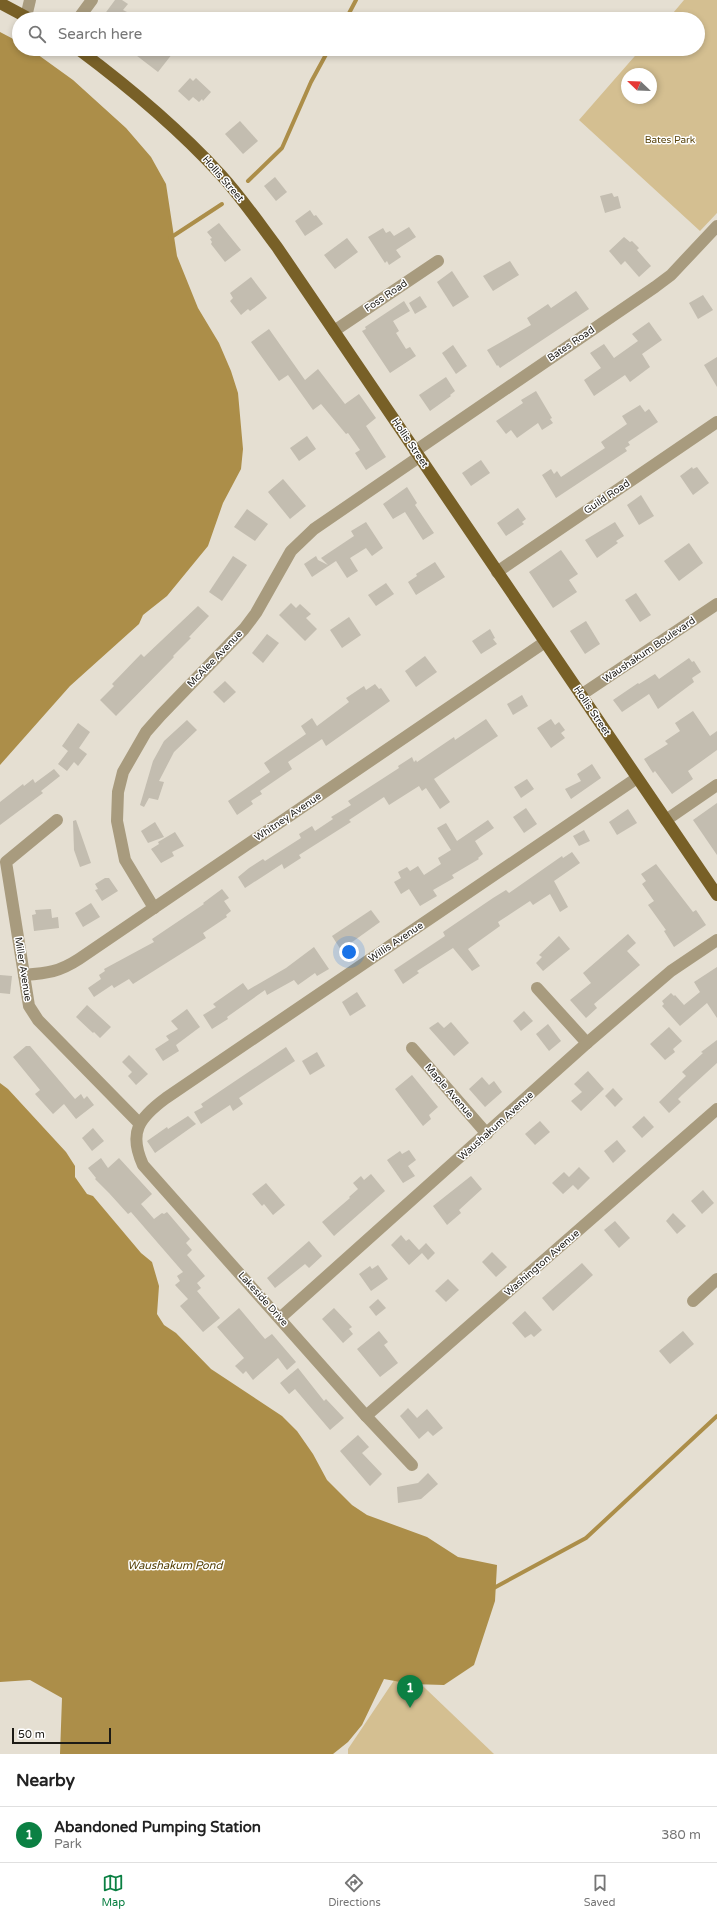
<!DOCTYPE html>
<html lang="en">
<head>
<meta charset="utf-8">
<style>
	body { margin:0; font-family:"Varela Round",sans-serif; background:#f6f6f6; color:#222 }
	.compass { position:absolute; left:621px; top:68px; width:36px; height:36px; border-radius:50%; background:#fff; box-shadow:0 2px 6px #0003; rotate:293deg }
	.scale { position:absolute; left:12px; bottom:10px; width:99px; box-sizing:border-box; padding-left:4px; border:2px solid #1c1a15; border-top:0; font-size:11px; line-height:14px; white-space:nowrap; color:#1c1a15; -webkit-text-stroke:3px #fff; paint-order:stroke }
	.you { position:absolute; left:349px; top:952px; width:14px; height:14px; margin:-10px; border:3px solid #fff; border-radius:50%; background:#1a73e8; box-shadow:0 0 0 6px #1a73e833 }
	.badge { display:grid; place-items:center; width:26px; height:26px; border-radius:50%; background:#0b8043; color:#fff; font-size:13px; font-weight:700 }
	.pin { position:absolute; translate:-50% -33px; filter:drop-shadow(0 1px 2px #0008) }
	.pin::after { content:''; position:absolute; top:21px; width:14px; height:12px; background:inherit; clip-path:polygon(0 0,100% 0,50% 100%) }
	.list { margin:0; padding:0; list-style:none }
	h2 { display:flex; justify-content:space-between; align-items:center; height:52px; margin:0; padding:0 16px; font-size:17px }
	h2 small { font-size:13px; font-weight:400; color:#767676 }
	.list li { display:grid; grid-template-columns:26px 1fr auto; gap:12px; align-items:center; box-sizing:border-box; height:56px; padding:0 16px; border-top:1px solid #e0e0e0 }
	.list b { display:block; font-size:15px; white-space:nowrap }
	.list p { margin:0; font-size:13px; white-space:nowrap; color:#767676 }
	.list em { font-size:13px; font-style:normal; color:#767676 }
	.icon { flex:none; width:22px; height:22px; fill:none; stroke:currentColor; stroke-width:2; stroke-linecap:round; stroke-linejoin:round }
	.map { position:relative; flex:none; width:717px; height:1754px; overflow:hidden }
	.search { position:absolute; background:#fff; box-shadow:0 2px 6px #0003; left:12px; right:12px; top:12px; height:44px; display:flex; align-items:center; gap:10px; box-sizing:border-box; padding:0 14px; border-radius:22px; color:#767676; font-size:15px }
	.sheet { height:108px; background:#fff }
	nav { display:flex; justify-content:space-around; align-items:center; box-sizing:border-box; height:56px; border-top:1px solid #e0e0e0; background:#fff; font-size:11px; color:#767676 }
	nav a { display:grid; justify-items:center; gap:2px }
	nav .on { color:#0b8043 }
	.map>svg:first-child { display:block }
</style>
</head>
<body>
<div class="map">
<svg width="717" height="1754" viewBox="0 0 717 1754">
	<rect width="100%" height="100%" fill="#e5dfd2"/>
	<g fill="#d4bf91" fill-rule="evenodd">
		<path d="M684,0H717V213L700,231L579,120L641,49H698V19H668ZM627,74H651V98H627Z"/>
		<polygon points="403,1667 494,1754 348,1754 348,1749"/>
	</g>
	<g fill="#ac8e49">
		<polygon points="0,32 19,42 19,49 30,49 73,80 126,128 151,157 166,184 177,256 198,308 219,343 231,371 238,393 243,449 241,469 223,503 208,546 167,596 143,615 139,624 70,686 0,765"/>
		<polygon points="0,1083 8,1089 66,1152 75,1166 75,1177 87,1194 93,1196 141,1253 152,1262 159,1286 157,1314 164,1325 176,1333 211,1369 282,1416 297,1431 313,1454 327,1480 352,1505 367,1515 427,1537 458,1557 497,1565 495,1601 474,1665 444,1685 411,1684 384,1679 362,1725 348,1742 333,1754 60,1754 62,1698 30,1680 0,1682"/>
	</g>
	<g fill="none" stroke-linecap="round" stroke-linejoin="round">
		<g stroke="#ac8e49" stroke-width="4">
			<polyline points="346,19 356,0"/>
			<polyline points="248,181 282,148 311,82 329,49"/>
			<polyline points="170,238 222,204"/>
			<polyline points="492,1589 586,1538 717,1416"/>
		</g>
	</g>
	<g fill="#c3bdb0">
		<polygon points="115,0 122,0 128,4 123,10 127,12 121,19 101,19"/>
		<polygon points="128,49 176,49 158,72"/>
		<polygon points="190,78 193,81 196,78 211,92 203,101 202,99 199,102 193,97 189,101 178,91"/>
		<polygon points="240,121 258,141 243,154 225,134"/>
		<polygon points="275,177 287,192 276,201 264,186"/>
		<polygon points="612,193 614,197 618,196 621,208 605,213 600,196"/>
		<polygon points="310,210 314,216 316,215 323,224 305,236 295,221"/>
		<polygon points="219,223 241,250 225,262 211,244 212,242 210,239 212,238 207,232"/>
		<polygon points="409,227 416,237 396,250 401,257 389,265 387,261 385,263 368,237 383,228 386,233 390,231 394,236"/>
		<polygon points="624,237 630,242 632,241 639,248 637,250 651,266 639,277 625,261 621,265 609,251"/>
		<polygon points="347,238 358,252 335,269 324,255"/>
		<polygon points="510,261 519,275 493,291 483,276"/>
		<polygon points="452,271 469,297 453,307 437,282"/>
		<polygon points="251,277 267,298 250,311 248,309 241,315 230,301 233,298 230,293"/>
		<polygon points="576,291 589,309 500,368 498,365 497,366 487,350 531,325 527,318 548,304 551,308"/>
		<polygon points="703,295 713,310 698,319 689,303"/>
		<polygon points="420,296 427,307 415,314 409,303"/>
		<polygon points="404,301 410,311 393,321 399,331 396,333 406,349 410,347 416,356 390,373 362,331 366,329 365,327"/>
		<polygon points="649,322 662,340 642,354 650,367 630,382 625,375 594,396 584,380 601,368 590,353 604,344 614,358 638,341 632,334"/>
		<polygon points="269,329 305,380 318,369 345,404 359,394 376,418 366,426 386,457 366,470 355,453 360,450 348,433 346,434 321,404 313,410 288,375 279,381 251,342"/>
		<polygon points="453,345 467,366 456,374 442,353"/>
		<polygon points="717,357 717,387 704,365"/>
		<polygon points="446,377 455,391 450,395 451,396 430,411 419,395"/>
		<polygon points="536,391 552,418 550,419 553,423 542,430 538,423 517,438 511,430 506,434 496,421 523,403 521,400"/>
		<polygon points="640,405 645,412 649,409 658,422 628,442 630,445 625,448 627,451 556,498 542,475 551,469 554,474 557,471 561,477 605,448 601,442 627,424 622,416"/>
		<polygon points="307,436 316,449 299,461 290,448"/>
		<polygon points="481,460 490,473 471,486 462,473"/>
		<polygon points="692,467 693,469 697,467 709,483 693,495 680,476"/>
		<polygon points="283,479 306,506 290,519 268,492"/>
		<polygon points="407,487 417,503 415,505 434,533 423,540 405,512 393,519 383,504"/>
		<polygon points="641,495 654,516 639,525 627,505"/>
		<polygon points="518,508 526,519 522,522 524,524 506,536 497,523"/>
		<polygon points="247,509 268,524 255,541 234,527"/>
		<polygon points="366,522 383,548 372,556 366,548 350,558 358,571 347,578 336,561 312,577 304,564 316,556 318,560 328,565 321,558 354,536 351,531"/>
		<polygon points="615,522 624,536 616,541 618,543 597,558 585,540"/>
		<polygon points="689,543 703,563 679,581 664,561"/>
		<polygon points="561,550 578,574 569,580 577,592 553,608 529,572"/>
		<polygon points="233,556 247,565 222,601 209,592"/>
		<polygon points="435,562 445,577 416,595 408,582 417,576 416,574"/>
		<polygon points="386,583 394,594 376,606 368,595"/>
		<polygon points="636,593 651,615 640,622 625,600"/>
		<polygon points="291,603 296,608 300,604 311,614 306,618 317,629 305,641 279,615"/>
		<polygon points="198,606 209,616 189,637 191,638 173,656 174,657 116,716 100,700 114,686 112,684 141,654 144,657"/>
		<polygon points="349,617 361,635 342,648 330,630"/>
		<polygon points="586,621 600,644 585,654 570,631"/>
		<polygon points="490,629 495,638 493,639 497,644 481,654 472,641"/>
		<polygon points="267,634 279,643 263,663 252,653"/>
		<polygon points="425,656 437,672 416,687 405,671"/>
		<polygon points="689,658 692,662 694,661 701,672 692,678 694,682 658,709 649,694 622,712 613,700 638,683 639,684 655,674 659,679"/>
		<polygon points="225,681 236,692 224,703 213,692"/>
		<polygon points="375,684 379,689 381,688 390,701 326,746 322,739 288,762 292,769 260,791 262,794 251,801 253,804 237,815 228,801 270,772 264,763 306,734 301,726 312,718 317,726 349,702 346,698 364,686 366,690"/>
		<polygon points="522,695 528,706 513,715 507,704"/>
		<polygon points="693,711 710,736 717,731 717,750 688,771 693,779 672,794 655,771 653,773 644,759 668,744 665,741 680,731 675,723"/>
		<polygon points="486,719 498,736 434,779 450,802 440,809 426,788 422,791 419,786 389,805 384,797 349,820 351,822 299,855 301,858 284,869 282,864 245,888 238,877 249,868 263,859 265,861 301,838 299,834 312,826 315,831 333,819 331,817 351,805 348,801 399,768 398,766 412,757 414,762 416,760 417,762 454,737 455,740"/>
		<polygon points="551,719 555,725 559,722 565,730 561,733 565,738 551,748 537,728"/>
		<polygon points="187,720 197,730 174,752 159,781 164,782 158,800 149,798 144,807 140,805 153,761 164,741"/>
		<polygon points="78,723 90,732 79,748 87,754 78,766 74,762 67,771 58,764 68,751 62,746"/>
		<polygon points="592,764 601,778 571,799 565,789 581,781 577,774"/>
		<polygon points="54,769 60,776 41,791 43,793 0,825 0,802 23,784 24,786 33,779 35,783"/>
		<polygon points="527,779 534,789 521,798 514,787"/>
		<polygon points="717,803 717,855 693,820"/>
		<polygon points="526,808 537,824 524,833 513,817"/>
		<polygon points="628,809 637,823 617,835 609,822"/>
		<polygon points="76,820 91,863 80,867 74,850 73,821"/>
		<polygon points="488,820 494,828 475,841 483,854 478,858 479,859 452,875 454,878 433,890 437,896 420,906 409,889 401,894 394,882 401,878 398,872 407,867 410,871 418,866 424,875 441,864 438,858 451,850 437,828 446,823 457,841"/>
		<polygon points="155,822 164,837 148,843 141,831"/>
		<polygon points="584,830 590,841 579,846 573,836"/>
		<polygon points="175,832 184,846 172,852 174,856 161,863 151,849 159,844 158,842"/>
		<polygon points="572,852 580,863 554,881 568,907 560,912 550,894 533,905 530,901 498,922 500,926 468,949 480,966 472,971 453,948 417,971 419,973 403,984 394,970 445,936 443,932 493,898 506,890 509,893 562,856 563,858"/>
		<polygon points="656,864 693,912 696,910 706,925 674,947 664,931 666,930 648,905 654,901 642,884 646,881 641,874"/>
		<polygon points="105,878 109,878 118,891 102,901 95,890 98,889 95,884"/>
		<polygon points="222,889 229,898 224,901 231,911 226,915 227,917 203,933 206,938 133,984 129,979 114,988 112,985 94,997 88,988 101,979 99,975 105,971 104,969 154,942 152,939 204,904 203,903"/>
		<polygon points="91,903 100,917 83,927 75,913"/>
		<polygon points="51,909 52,918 58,917 59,928 34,931 32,915 36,914 35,910"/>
		<polygon points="371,910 380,922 341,950 332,936"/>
		<polygon points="628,934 636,943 627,951 640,965 594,1004 597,1008 586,1018 570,1000 591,983 583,973"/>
		<polygon points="559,936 570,949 543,971 536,963 542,957 539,955"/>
		<polygon points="314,947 329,969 317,976 315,973 298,985 294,980 267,995 265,990 227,1017 228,1019 212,1029 203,1015 216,1007 213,1004 243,983 248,990 286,968"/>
		<polygon points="717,967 717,1018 707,1003 680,1026 662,1006 664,1004 662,1001 671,993 674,996 675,995 684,1005 700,992 694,982"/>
		<polygon points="0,975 12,976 10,994 0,993"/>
		<polygon points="357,992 366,1006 350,1016 342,1002"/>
		<polygon points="87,1005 111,1027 100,1038 94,1032 93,1033 76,1017"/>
		<polygon points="187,1009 200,1027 176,1045 179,1051 163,1061 155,1049 169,1040 166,1036 178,1029 171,1021"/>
		<polygon points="524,1011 533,1021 521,1031 513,1021"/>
		<polygon points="438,1022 444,1028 451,1022 469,1043 454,1056 429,1028"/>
		<polygon points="548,1024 561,1041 549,1051 536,1034"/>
		<polygon points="669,1027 682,1041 673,1049 675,1052 665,1060 650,1044"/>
		<polygon points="717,1040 717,1063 682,1095 678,1099 681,1102 669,1113 659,1102 686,1076 682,1072 703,1053 701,1052"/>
		<polygon points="26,1046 30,1046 75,1099 81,1094 84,1099 87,1096 94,1105 76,1119 64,1104 53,1114 35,1094 40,1090 13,1057"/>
		<polygon points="286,1047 295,1061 239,1098 243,1104 233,1111 230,1105 201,1124 194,1112 203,1107 201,1104"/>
		<polygon points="317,1052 325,1066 310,1075 302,1061"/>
		<polygon points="129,1055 148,1074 136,1085 128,1076 132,1072 122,1062"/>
		<polygon points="588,1071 604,1089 581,1111 571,1101 582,1092 574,1084"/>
		<polygon points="412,1075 438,1107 429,1115 431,1119 423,1126 395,1089"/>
		<polygon points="482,1077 489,1085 494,1081 502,1092 485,1107 469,1089"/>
		<polygon points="613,1088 623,1099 615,1107 605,1096"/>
		<polygon points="188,1116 196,1124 155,1153 147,1141 167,1127 168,1129"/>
		<polygon points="644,1116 654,1127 642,1138 632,1127"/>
		<polygon points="540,1121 550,1132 535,1145 525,1134"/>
		<polygon points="93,1128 104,1141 92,1151 82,1138"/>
		<polygon points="617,1140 626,1151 613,1163 604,1151"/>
		<polygon points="409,1150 416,1160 408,1166 415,1176 403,1183 387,1160 400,1151 402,1154"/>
		<polygon points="101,1158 108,1168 119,1158 152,1194 141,1204 154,1219 162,1213 164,1214 167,1212 190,1239 186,1243 192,1250 187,1255 205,1276 197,1283 201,1288 197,1291 220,1318 203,1332 180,1306 188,1299 175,1285 180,1281 177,1276 183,1272 131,1212 128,1214 109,1193 95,1179 96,1178 88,1168"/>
		<polygon points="579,1167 590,1178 578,1190 573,1185 563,1194 552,1183 564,1172 569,1177"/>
		<polygon points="371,1174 385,1191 334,1236 322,1222 350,1198 349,1197 358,1189 353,1183 361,1176 364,1180"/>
		<polygon points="471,1176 482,1189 459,1210 461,1213 447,1225 433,1206"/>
		<polygon points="266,1183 285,1205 273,1215 264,1204 262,1206 252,1194"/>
		<polygon points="703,1190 714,1203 702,1214 691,1201"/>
		<polygon points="673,1213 686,1226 677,1234 666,1221"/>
		<polygon points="615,1221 630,1238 619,1248 604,1230"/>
		<polygon points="401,1235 406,1241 409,1239 419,1250 426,1243 435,1253 428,1260 422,1253 409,1265 391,1245"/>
		<polygon points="309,1241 322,1256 309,1268 305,1264 275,1288 267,1278"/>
		<polygon points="492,1252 507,1267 496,1277 482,1262"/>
		<polygon points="582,1263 593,1275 553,1311 542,1298"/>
		<polygon points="378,1265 388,1279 371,1291 359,1274 370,1266 372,1269"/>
		<polygon points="448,1279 459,1290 446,1302 435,1291"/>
		<polygon points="378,1299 386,1308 376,1316 369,1307"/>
		<polygon points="239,1308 265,1339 272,1334 296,1362 287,1370 278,1358 253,1380 246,1371 243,1374 235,1366 244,1358 217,1327"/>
		<polygon points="334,1308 352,1327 349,1329 353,1334 343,1343 322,1319"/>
		<polygon points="525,1311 542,1330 534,1337 531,1334 525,1338 512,1323"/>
		<polygon points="379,1331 388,1342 384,1345 398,1363 380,1377 357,1349"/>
		<polygon points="683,1331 694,1344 670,1364 659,1351"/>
		<polygon points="298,1368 324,1401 326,1399 344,1418 330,1430 295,1389 289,1394 280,1383"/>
		<polygon points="408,1408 417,1418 427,1409 443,1428 433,1436 428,1431 419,1439 400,1416"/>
		<polygon points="358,1435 369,1447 362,1453 382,1474 370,1486 340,1451"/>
		<polygon points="428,1473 438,1484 421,1499 398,1503 397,1487 418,1483"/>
	</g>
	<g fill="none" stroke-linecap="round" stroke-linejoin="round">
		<g stroke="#a89b7e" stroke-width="12">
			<polyline points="26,17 30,0"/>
			<polyline points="78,19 92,0"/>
			<polyline points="334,331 438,261"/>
			<polyline points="415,451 655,287 671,275 717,226"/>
			<polyline points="497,572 717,422"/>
			<polyline points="581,695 717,604"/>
			<polyline points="57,820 6,862 29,1006 38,1020 139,1123"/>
			<polyline points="666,820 717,785"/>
			<polyline points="154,908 125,860 117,821 118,792 123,772 146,732 161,715 244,629 256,613 291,551 314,529 419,457"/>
			<path d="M24,975C48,973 59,972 79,959L545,642"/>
			<polyline points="537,988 587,1043"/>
			<polyline points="412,1048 487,1134"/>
			<polyline points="693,1301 717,1279"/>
			<polyline points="280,1318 587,1043 671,971 717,940"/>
			<polyline points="366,1416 717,1109"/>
			<path d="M412,1465L366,1416L143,1165C128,1132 139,1118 166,1098L637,778"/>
		</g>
		<g stroke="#786027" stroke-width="12">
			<polyline points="0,3 30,19"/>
			<path d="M78,49C129,87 178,128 221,175C241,197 259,223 277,247L717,895"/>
		</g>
	</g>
	<g text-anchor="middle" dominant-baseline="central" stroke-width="3" stroke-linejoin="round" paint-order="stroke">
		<g font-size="10" fill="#5b460e" stroke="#fff">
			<text x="670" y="140">Bates Park</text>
		</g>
		<g font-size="10" fill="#1c1a15" stroke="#fff">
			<text transform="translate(223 179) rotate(49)">Hollis Street</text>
			<text transform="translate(386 296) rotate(-34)">Foss Road</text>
			<text transform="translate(571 344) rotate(-34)">Bates Road</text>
			<text transform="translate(410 443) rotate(56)">Hollis Street</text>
			<text transform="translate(607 497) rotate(-34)">Guild Road</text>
			<text transform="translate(649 650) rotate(-34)">Waushakum Boulevard</text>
			<text transform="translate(215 659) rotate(-46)">McAlee Avenue</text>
			<text transform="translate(592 711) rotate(56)">Hollis Street</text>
			<text transform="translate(288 817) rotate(-34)">Whitney Avenue</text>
			<text transform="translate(396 942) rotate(-34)">Willis Avenue</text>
			<text transform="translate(23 969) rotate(81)">Miller Avenue</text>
			<text transform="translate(449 1091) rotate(49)">Maple Avenue</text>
			<text transform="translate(496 1126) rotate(-42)">Waushakum Avenue</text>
			<text transform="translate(542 1263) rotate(-41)">Washington Avenue</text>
			<text transform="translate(263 1299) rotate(48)">Lakeside Drive</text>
		</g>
		<g font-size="11" font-style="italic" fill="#523d02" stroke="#fff">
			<text x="175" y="1565">Waushakum Pond</text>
		</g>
	</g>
</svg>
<svg class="compass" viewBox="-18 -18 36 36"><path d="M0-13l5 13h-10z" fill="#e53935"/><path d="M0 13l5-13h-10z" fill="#767676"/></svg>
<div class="scale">50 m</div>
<div class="you"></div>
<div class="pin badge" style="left:410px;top:1708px">1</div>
<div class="search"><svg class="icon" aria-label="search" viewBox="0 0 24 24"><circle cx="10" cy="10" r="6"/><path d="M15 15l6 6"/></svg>Search here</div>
</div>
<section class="sheet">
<h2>Nearby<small></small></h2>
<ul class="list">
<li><span class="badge">1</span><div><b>Abandoned Pumping Station</b><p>Park</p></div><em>380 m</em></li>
</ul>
</section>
<nav>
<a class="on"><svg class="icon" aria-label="map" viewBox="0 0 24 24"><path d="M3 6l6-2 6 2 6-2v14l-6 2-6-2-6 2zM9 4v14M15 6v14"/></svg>Map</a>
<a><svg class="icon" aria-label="directions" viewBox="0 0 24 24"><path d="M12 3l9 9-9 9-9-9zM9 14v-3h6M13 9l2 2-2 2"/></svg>Directions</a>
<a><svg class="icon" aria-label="saved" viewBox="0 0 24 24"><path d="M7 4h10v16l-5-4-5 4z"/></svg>Saved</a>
</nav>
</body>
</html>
